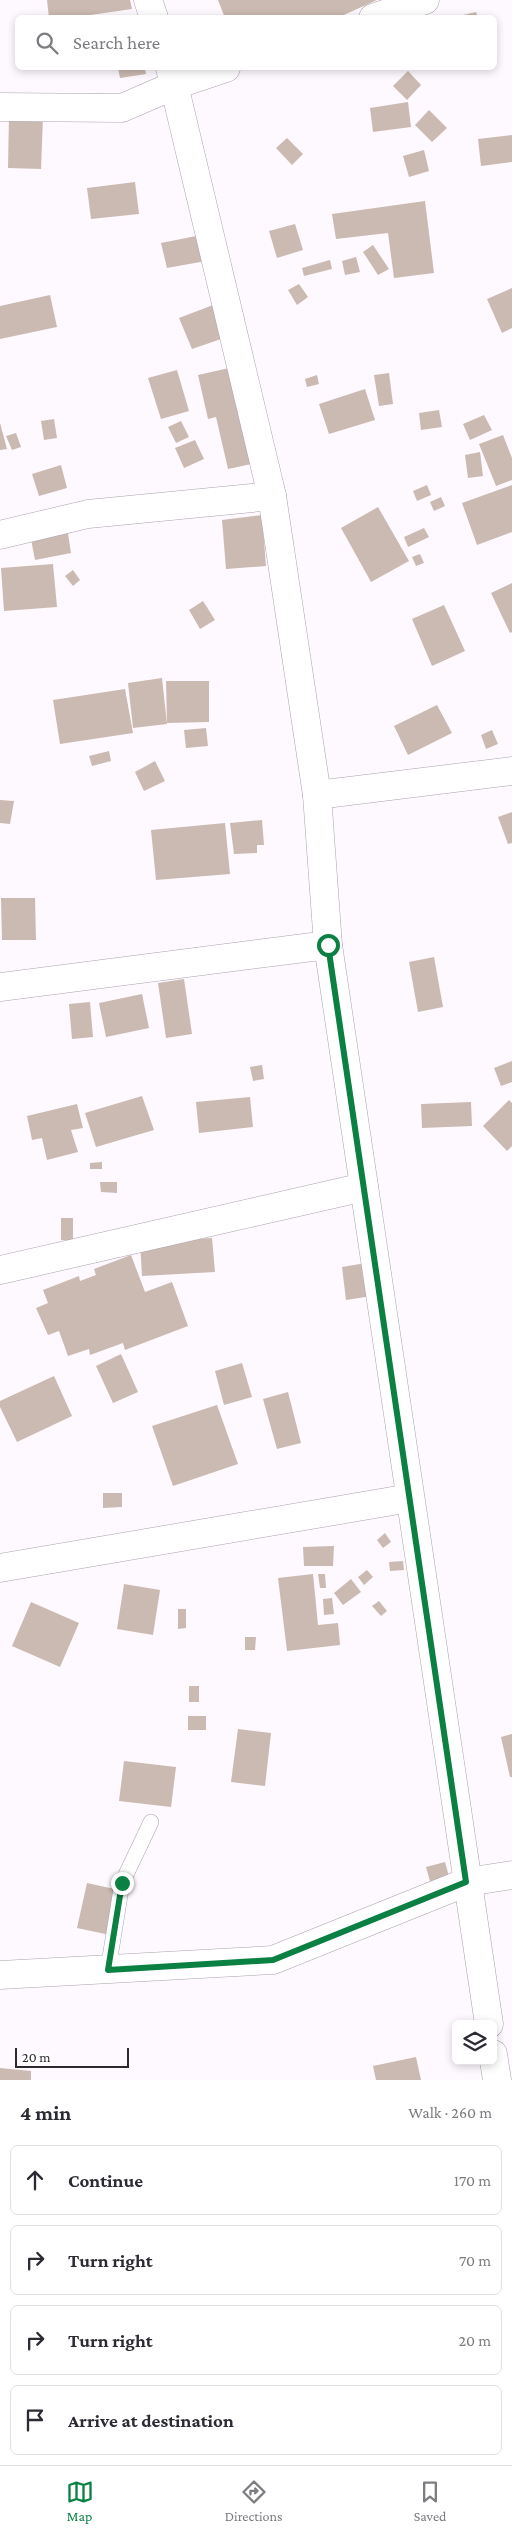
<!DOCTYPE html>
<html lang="en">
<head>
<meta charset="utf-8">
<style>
	body { margin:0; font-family:"Crimson Pro",serif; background:#f2f2f3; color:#2b2b33 }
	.controls { position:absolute; right:15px; bottom:15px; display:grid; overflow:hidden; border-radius:8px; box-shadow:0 2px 8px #0003 }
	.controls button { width:45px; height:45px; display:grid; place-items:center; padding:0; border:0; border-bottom:1px solid #e1e1e2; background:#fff; color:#2b2b33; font:25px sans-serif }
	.scale { position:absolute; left:15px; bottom:12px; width:114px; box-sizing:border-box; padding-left:5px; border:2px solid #2d282d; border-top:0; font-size:14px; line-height:18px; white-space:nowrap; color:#2d282d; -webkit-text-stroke:4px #fff; paint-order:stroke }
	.stop { position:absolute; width:15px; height:15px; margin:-11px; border:4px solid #0b8043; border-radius:50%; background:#fff }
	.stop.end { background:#0b8043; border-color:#fff; box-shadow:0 1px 5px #0008 }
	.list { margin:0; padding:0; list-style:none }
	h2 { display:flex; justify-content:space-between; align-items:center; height:65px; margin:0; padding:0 20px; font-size:21px }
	h2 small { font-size:16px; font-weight:400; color:#7c7c81 }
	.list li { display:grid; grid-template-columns:32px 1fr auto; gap:15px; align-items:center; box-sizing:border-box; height:70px; margin:0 10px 10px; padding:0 10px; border:1px solid #e1e1e2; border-radius:8px }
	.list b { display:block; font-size:19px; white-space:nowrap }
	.list em { font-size:16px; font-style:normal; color:#7c7c81 }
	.icon { flex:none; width:28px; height:28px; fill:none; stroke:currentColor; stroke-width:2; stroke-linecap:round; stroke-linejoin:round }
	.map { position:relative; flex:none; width:512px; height:2080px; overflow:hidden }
	.search { position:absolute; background:#fff; box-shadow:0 2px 8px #0003; left:15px; right:15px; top:15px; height:55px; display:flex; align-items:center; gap:12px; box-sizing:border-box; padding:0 18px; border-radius:8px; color:#7c7c81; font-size:19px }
	.sheet { height:385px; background:#fff }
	nav { display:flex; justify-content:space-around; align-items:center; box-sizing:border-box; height:70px; border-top:1px solid #e1e1e2; background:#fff; font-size:14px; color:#7c7c81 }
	nav a { display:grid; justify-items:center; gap:2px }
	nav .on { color:#0b8043 }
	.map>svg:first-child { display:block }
</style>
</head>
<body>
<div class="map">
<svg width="512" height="2080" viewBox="0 0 512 2080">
	<rect width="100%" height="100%" fill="#fef9ff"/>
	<g fill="#cbbab1">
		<polygon points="47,0 130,0 132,9 70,18 49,18"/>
		<polygon points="218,0 377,0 337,18 315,18 314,15 307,18 225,18"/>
		<polygon points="476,12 478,18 454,18 454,17"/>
		<polygon points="118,68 145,68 146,74 120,78"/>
		<polygon points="408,71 421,85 407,100 393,86"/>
		<polygon points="408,102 411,127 373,132 370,108"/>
		<polygon points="429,110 447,128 432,142 415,125"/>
		<polygon points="9,115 43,117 41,169 8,168"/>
		<polygon points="512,135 512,162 481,166 478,139"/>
		<polygon points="287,138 303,154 292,165 276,148"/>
		<polygon points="424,150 429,171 409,177 403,156"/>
		<polygon points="135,182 139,214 91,219 87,188"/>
		<polygon points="425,201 434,273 394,278 388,233 336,239 332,214"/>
		<polygon points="295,224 303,250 277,258 269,231"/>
		<polygon points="201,235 206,261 167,268 161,243"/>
		<polygon points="373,245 389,269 378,275 363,252"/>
		<polygon points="356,257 360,272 345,275 342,261"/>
		<polygon points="330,260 332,269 304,276 302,268"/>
		<polygon points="299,284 308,297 297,305 288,290"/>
		<polygon points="512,288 512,328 502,333 487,299"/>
		<polygon points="50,295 57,327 0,339 0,306"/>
		<polygon points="213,305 224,338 192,349 179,318"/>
		<polygon points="238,366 260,462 228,469 216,417 208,419 198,375"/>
		<polygon points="177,370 189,411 161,419 148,378"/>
		<polygon points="389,373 393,404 379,406 374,375"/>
		<polygon points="317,375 319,384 307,387 305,379"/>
		<polygon points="365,389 375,420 329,434 319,404"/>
		<polygon points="439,410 442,427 421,430 419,413"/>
		<polygon points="484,415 492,430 470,440 463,424"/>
		<polygon points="54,419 57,438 44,440 41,421"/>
		<polygon points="181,421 189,437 176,443 168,427"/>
		<polygon points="0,423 7,449 0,450"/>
		<polygon points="16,433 21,447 12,450 6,436"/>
		<polygon points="503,435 512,458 512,480 496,486 479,444"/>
		<polygon points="195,440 204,459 184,468 175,448"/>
		<polygon points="480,452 483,476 468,478 465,455"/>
		<polygon points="61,465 67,488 39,496 32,474"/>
		<polygon points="427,485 431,495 417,501 413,491"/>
		<polygon points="512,485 512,532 477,545 462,503"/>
		<polygon points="441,497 445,506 434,511 430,502"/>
		<polygon points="378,507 409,561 371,582 341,528"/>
		<polygon points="262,515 266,566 226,569 222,520"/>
		<polygon points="67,527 71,553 35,560 30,534"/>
		<polygon points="424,528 429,537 408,547 404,537"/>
		<polygon points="420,554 424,563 416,566 412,557"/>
		<polygon points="53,564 57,607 4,611 1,568"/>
		<polygon points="73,570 80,580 73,586 65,576"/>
		<polygon points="512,583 512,632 510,633 491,593"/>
		<polygon points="203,601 215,620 200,629 189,610"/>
		<polygon points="444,605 465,651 432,666 412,619"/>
		<polygon points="162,678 167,724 133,728 128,683"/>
		<polygon points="166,681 209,681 209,722 167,723"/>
		<polygon points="125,689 133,733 60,744 53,700"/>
		<polygon points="437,705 452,733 408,755 394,726"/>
		<polygon points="206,728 208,746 186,748 184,730"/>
		<polygon points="492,730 498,744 486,749 481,735"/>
		<polygon points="109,751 111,761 92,766 89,756"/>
		<polygon points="155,761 165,781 144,791 135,772"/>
		<polygon points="0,800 14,801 10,824 0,823"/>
		<polygon points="512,812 512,843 508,844 498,817"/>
		<polygon points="262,820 264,845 257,845 257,853 234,854 230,823"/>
		<polygon points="225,823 230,874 156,880 151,830"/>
		<polygon points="1,898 35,898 36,940 2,940"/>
		<polygon points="434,957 443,1007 418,1012 409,962"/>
		<polygon points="184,979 192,1034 166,1038 158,983"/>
		<polygon points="142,994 149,1028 106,1037 99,1003"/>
		<polygon points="90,1002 93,1037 72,1039 69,1004"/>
		<polygon points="512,1061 512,1082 501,1086 494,1068"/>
		<polygon points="262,1065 264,1079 253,1081 250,1067"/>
		<polygon points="142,1096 154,1130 96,1147 85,1113"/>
		<polygon points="250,1097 253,1127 199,1133 196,1102"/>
		<polygon points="509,1100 512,1103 512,1146 507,1151 483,1126"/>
		<polygon points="471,1102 472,1126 422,1128 421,1104"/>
		<polygon points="77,1104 83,1128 71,1130 78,1152 47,1160 42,1138 32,1140 27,1116"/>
		<polygon points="102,1162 102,1169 90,1169 90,1163"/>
		<polygon points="100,1182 117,1182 117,1193 101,1192"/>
		<polygon points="61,1218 73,1218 73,1241 61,1240"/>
		<polygon points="212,1238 215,1272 142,1276 140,1242"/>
		<polygon points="131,1255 145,1292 172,1282 188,1326 125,1350 123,1343 90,1355 89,1349 68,1356 59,1331 48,1335 36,1308 48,1303 43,1290 79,1276 80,1281 96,1275 94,1269"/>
		<polygon points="366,1263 372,1296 346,1300 342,1267"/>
		<polygon points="121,1354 138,1392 113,1403 96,1366"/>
		<polygon points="242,1363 252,1397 224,1405 215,1371"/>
		<polygon points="54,1376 72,1416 17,1442 0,1407 0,1401"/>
		<polygon points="288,1392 301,1443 277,1449 263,1399"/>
		<polygon points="217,1405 238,1464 173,1486 152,1426"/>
		<polygon points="103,1493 122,1493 122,1507 103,1508"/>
		<polygon points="385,1533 391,1542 383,1548 377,1540"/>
		<polygon points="334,1546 333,1566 304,1566 303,1547"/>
		<polygon points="403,1561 404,1570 390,1571 389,1562"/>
		<polygon points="367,1570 373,1577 364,1585 358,1577"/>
		<polygon points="313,1574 318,1625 338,1623 340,1645 287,1651 278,1578"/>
		<polygon points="318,1574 325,1574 326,1588 320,1588"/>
		<polygon points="351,1579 361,1592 343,1605 334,1593"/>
		<polygon points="124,1584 160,1590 153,1635 117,1629"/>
		<polygon points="332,1598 334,1614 324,1615 323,1599"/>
		<polygon points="379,1601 387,1611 381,1616 372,1606"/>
		<polygon points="31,1602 79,1623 60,1667 12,1646"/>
		<polygon points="178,1609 186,1609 186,1628 178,1629"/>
		<polygon points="245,1637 256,1637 255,1650 245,1650"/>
		<rect x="189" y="1686" width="10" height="16"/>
		<rect x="188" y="1716" width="18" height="14"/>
		<polygon points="238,1729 271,1733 265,1786 231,1782"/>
		<polygon points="512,1734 512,1777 510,1777 501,1737"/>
		<polygon points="124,1761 176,1767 171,1807 119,1801"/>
		<polygon points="445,1862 450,1880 431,1885 426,1867"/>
		<polygon points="87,1883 119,1890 110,1935 77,1928"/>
		<polygon points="416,2057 421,2080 376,2080 373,2066"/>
		<polygon points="0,2068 31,2071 31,2080 0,2080"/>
	</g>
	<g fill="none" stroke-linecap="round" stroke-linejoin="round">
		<defs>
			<polyline id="lane" points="108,1970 122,1883 151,1822"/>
			<g id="street">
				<polyline points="148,0 154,18"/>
				<polyline points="373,18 425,0"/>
				<polyline points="170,68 272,496 317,795 328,945 489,2024"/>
				<polyline points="0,107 122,108 175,85 226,68"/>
				<polyline points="0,535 88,514 272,496"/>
				<polyline points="317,795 512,771"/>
				<polyline points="0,987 328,945"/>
				<polyline points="0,1270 364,1187"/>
				<polyline points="0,1568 410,1498"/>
				<polyline points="0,1975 273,1960 467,1882 512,1875"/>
				<polyline points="493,2054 497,2080"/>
			</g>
		</defs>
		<use href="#lane" stroke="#aca1ae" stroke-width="16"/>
		<use href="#street" stroke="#aca1ae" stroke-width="29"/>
		<use href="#lane" stroke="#fff" stroke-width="15"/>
		<use href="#street" stroke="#fff" stroke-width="28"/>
	</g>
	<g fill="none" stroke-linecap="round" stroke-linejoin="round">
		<polyline stroke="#0b8043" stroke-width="6" points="122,1883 108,1970 273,1960 466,1882 328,945"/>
	</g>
</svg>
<div class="controls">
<button><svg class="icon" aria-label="layers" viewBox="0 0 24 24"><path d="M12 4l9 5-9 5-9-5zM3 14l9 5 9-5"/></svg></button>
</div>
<div class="scale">20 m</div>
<div class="stop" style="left:328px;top:945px"></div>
<div class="stop end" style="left:122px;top:1883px"></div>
<div class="search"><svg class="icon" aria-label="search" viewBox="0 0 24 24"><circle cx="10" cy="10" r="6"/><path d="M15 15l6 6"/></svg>Search here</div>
</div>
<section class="sheet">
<h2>4 min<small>Walk · 260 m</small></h2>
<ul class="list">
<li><svg class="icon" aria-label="ahead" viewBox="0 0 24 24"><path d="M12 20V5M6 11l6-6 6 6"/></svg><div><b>Continue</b></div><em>170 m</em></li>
<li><svg class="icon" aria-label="right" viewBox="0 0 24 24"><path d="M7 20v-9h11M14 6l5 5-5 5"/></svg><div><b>Turn right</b></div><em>70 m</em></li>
<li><svg class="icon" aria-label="right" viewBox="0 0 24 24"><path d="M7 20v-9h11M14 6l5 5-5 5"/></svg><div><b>Turn right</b></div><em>20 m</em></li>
<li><svg class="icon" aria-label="arrive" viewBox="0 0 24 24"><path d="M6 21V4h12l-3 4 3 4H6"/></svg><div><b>Arrive at destination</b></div></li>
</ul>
</section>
<nav>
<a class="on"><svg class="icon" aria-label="map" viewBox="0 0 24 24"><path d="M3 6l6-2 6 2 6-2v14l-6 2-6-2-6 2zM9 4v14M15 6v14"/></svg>Map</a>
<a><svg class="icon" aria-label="directions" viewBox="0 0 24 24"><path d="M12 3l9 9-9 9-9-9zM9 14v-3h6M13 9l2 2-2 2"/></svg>Directions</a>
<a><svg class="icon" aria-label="saved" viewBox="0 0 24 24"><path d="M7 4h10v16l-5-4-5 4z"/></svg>Saved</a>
</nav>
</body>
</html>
